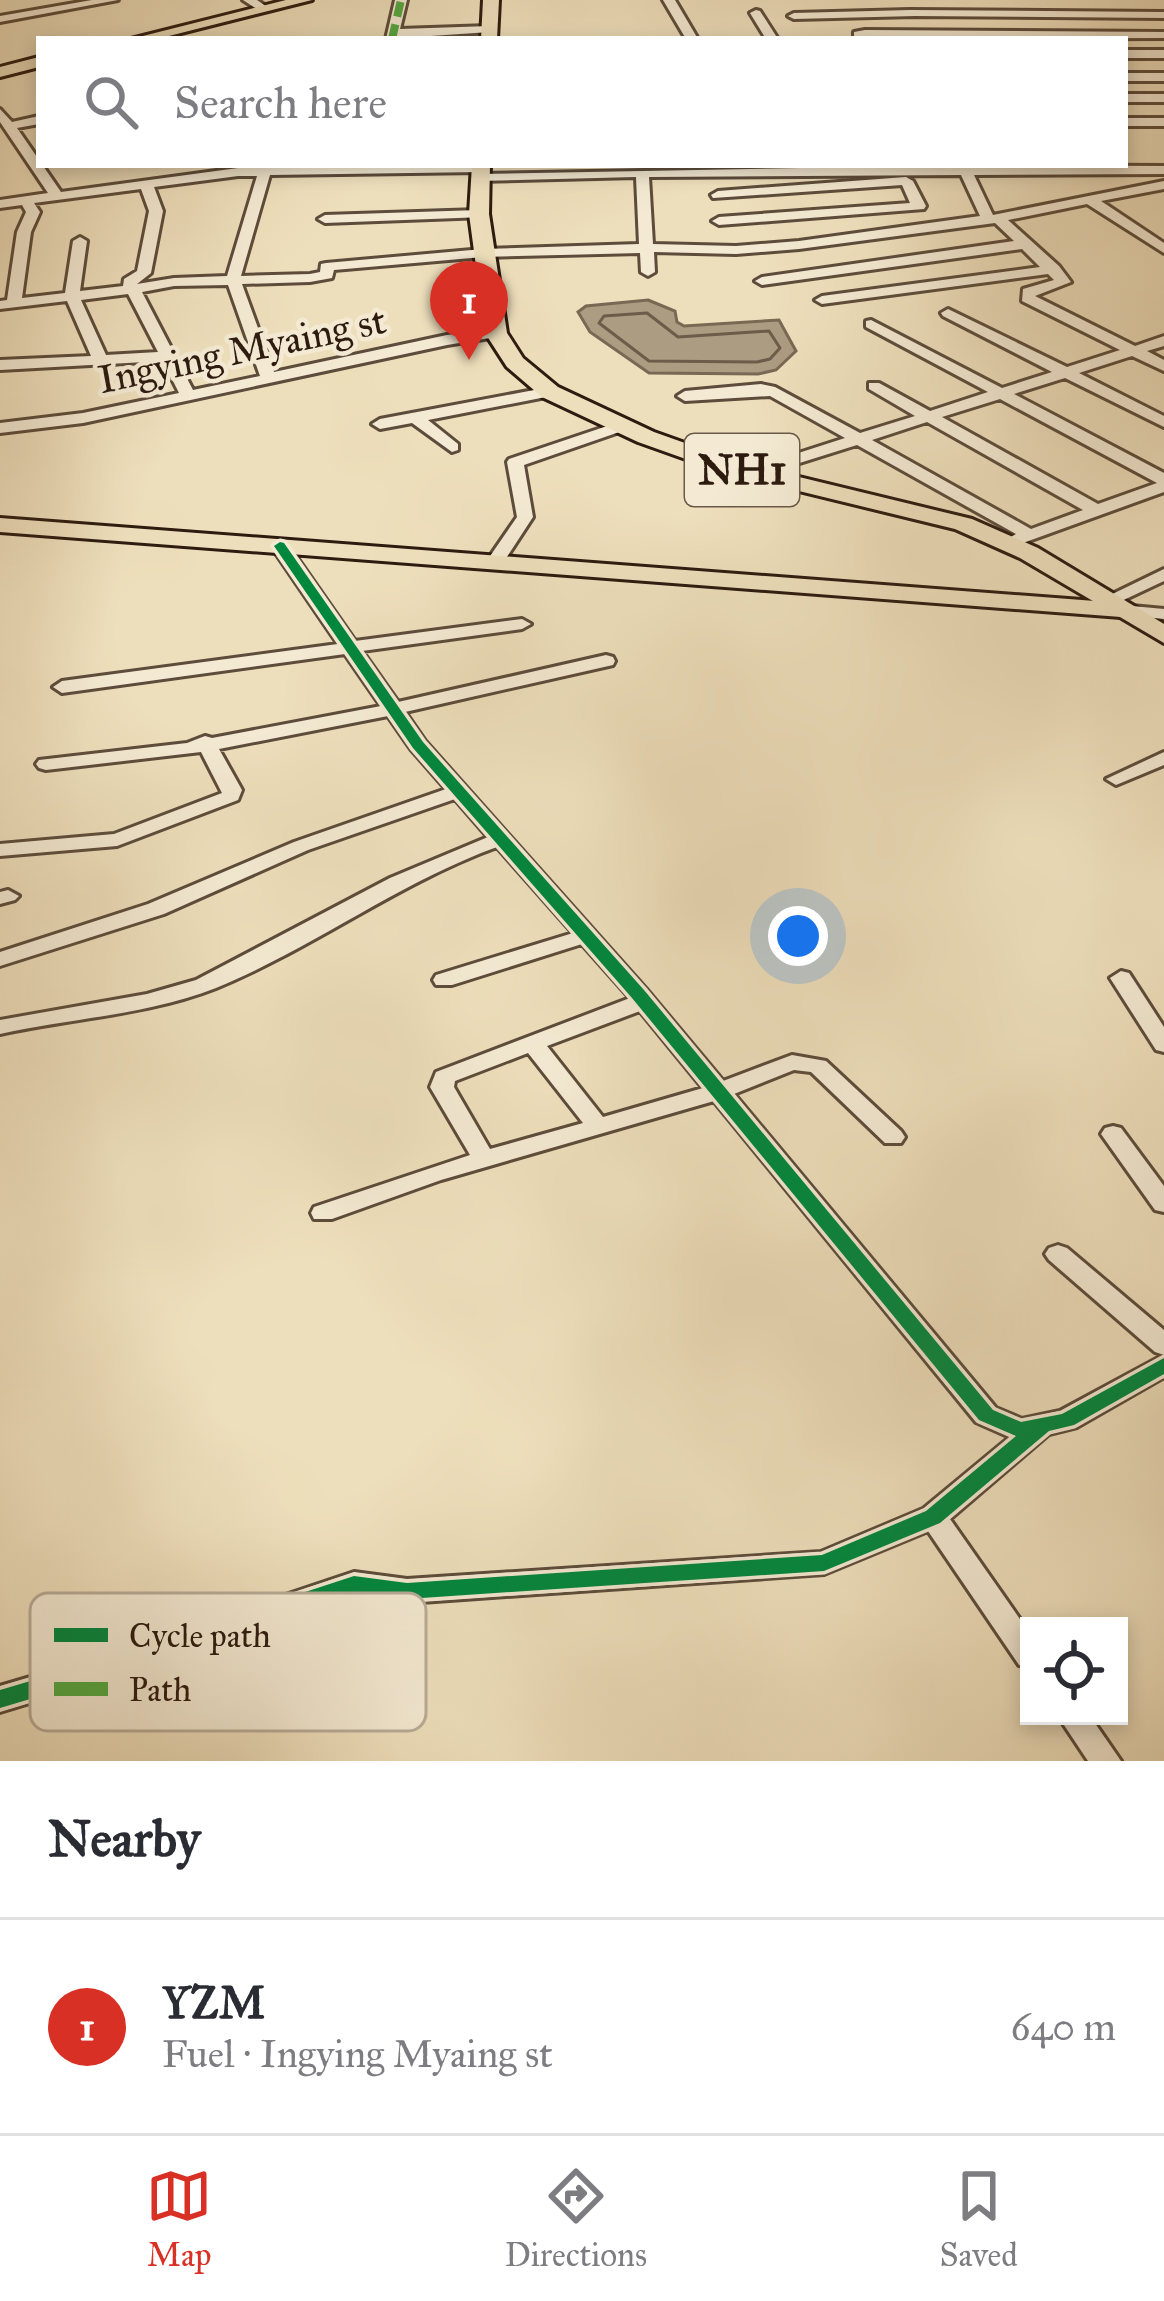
<!DOCTYPE html>
<html lang="en">
<head>
<meta charset="utf-8">
<style>
	body { margin:0; font-family:"IM FELL Great Primer",serif; background:#f7f7f7; color:#2b2b33 }
	.controls { position:absolute; right:36px; bottom:36px; display:grid; overflow:hidden; border-radius:0px; box-shadow:0 6px 18px #0003 }
	.controls button { width:108px; height:108px; display:grid; place-items:center; padding:0; border:0; border-bottom:3px solid #e1e1e2; background:#fff; color:#2b2b33; font:60px sans-serif }
	.you { position:absolute; left:798px; top:936px; width:42px; height:42px; margin:-30px; border:9px solid #fff; border-radius:50%; background:#1a73e8; box-shadow:0 0 0 18px #1a73e833 }
	.badge { display:grid; place-items:center; width:78px; height:78px; border-radius:50%; background:#d93025; color:#fff; font-size:39px; font-weight:700 }
	.pin { position:absolute; translate:-50% -99px; filter:drop-shadow(0 3px 6px #0008) }
	.pin::after { content:''; position:absolute; top:63px; width:42px; height:36px; background:inherit; clip-path:polygon(0 0,100% 0,50% 100%) }
	.list { margin:0; padding:0; list-style:none }
	h2 { display:flex; justify-content:space-between; align-items:center; height:156px; margin:0; padding:0 48px; font-size:51px }
	h2 small { font-size:39px; font-weight:400; color:#7c7c81 }
	.list li { display:grid; grid-template-columns:78px 1fr auto; gap:36px; align-items:center; box-sizing:border-box; height:216px; padding:0 48px; border-top:3px solid #e1e1e2 }
	.list b { display:block; font-size:45px; white-space:nowrap }
	.list p { margin:0; font-size:39px; white-space:nowrap; color:#7c7c81 }
	.list em { font-size:39px; font-style:normal; color:#7c7c81 }
	.icon { flex:none; width:66px; height:66px; fill:none; stroke:currentColor; stroke-width:2; stroke-linecap:round; stroke-linejoin:round }
	.map { position:relative; flex:none; width:1164px; height:1761px; overflow:hidden }
	.search { position:absolute; background:#fff; box-shadow:0 6px 18px #0003; left:36px; right:36px; top:36px; height:132px; display:flex; align-items:center; gap:30px; box-sizing:border-box; padding:0 42px; border-radius:0px; color:#7c7c81; font-size:45px }
	.sheet { height:372px; background:#fff }
	nav { display:flex; justify-content:space-around; align-items:center; box-sizing:border-box; height:168px; border-top:3px solid #e1e1e2; background:#fff; font-size:33px; color:#7c7c81 }
	nav a { display:grid; justify-items:center; gap:6px }
	nav .on { color:#d93025 }
	.map>svg:first-child { display:block }
</style>
</head>
<body>
<div class="map">
<svg width="1164" height="1761" viewBox="0 0 1164 1761">
	<rect width="100%" height="100%" fill="#eedfbc"/>
	<filter id="stains"><feTurbulence type="fractalNoise" baseFrequency=".00167" numOctaves="4"/><feColorMatrix values="0 0 0 0 .2 0 0 0 0 .09 0 0 0 0 .02 0 0 0 .5 -.17"/></filter>
	<radialGradient id="worn" r=".72"><stop offset=".6" stop-color="#630" stop-opacity="0"/><stop offset="1" stop-color="#630" stop-opacity=".3"/></radialGradient>
	<polygon fill="#ac9c82" stroke="#796854" stroke-width="3" points="648,300 675,311 677,322 684,326 779,320 796,351 776,370 758,374 649,373 590,332 578,312 586,306"/>
	<g fill="none" stroke-linecap="round" stroke-linejoin="round">
		<polygon stroke="#6c5c49" stroke-width="3" points="647,313 678,337 769,331 780,348 770,359 757,362 649,361 599,323 604,316"/>
		<defs>
			<g id="minor">
				<polygon points="92,0 118,0 0,22 0,16"/>
				<polygon points="243,0 257,0 270,9 260,11"/>
				<polygon points="395,0 407,0 400,29 490,26 496,29 490,32 386,39"/>
				<polygon points="663,0 675,0 698,39 686,39"/>
				<polygon points="756,10 760,11 778,39 766,39 750,13"/>
				<polygon points="910,10 1164,12 1164,18 915,16 794,19 788,16 794,13"/>
				<polygon points="865,30 1164,32 1164,38 854,39 854,32"/>
				<rect x="1125" y="50" width="39" height="8"/>
				<rect x="1125" y="73" width="39" height="8"/>
				<rect x="1125" y="94" width="39" height="8"/>
				<path d="M0,109L12,122L39,116V124L17,128L61,192L238,168L485,165L488,168L481,172L270,175L241,276L310,274L320,272L321,264L326,263L483,249L639,244L636,177L475,181V175L480,174L956,165L1164,166V174L974,175L993,215L1164,181V189L1101,201L1164,243V253L1087,204L1008,220L1059,266L1071,282L1035,296L1135,346L1164,336V346L1147,351L1164,360V371L1132,356L1079,373L1164,416V427L1065,378L1014,394L1164,473V492L1009,548L1000,543L1016,534L857,445L758,476H746V470L845,438L770,396L685,401L677,396L685,391L761,384L775,387L860,433L915,416L869,389V383H879L930,411L988,392L866,327V321L871,320L1002,388L1052,372L943,316L941,313L948,309L1067,367L1120,350L1022,301L1023,289L1054,280L1048,274L822,304L815,300L822,296L1040,267L1022,249L762,285L755,281L762,277L1014,241L995,223L799,249L736,254L654,252L655,272L648,276L641,272L640,253L483,257L334,270L332,278L310,282L242,284L274,372L447,335L496,329L503,333L496,337L447,345L83,423L0,433V423L83,413L179,393L163,361L0,370V360L91,356L67,301L0,309V301L7,300L17,232L26,212L22,205L0,208V200L48,193L0,122ZM961,175L980,216L799,241L736,246L653,244L649,177ZM238,176H257L227,276L174,278L137,284L151,273L163,211L154,187ZM141,189L149,211L137,271L124,279L123,286L80,291L87,241L80,237L73,241L65,293L22,298L31,232L40,212L34,203ZM228,285L260,376L193,390L142,292L174,286ZM128,294L158,352L106,355L81,300ZM1000,399L1157,483L1098,504L942,417ZM927,422L1083,510L1031,529L872,440Z"/>
				<rect x="1125" y="118" width="39" height="8"/>
				<polygon points="906,177 913,181 926,206 924,209 719,225 712,221 719,217 910,203 902,185 713,198 711,195 718,191"/>
				<polygon points="479,210 484,211 484,217 325,223 318,219 325,215"/>
				<polygon points="550,387 558,392 556,395 428,420 458,444 458,450 452,452 412,423 380,429 372,424 380,419"/>
				<polygon points="622,421 628,423 628,429 524,465 533,517 501,566 489,566 486,562 517,517 507,462 509,459"/>
				<path d="M280,541L286,542L355,641L522,619L531,624L522,629L362,651L398,702L606,655L613,657L615,661L613,665L405,712L425,741L646,989L723,1081L792,1055L826,1061L901,1131L905,1137L901,1143H885L811,1072L794,1070L734,1094L996,1408L1022,1419L1060,1411L1164,1355V1377L1077,1427L1049,1434L950,1519L1029,1632V1668L1019,1665L928,1531L824,1574L407,1603L354,1596L267,1625L218,1646L0,1712V1686L210,1624L247,1608L354,1572L407,1579L821,1552L923,1509L1010,1437L976,1422L714,1101L441,1180L332,1219H314L311,1213L314,1207L470,1155L430,1087L436,1072L630,998L582,944L452,985H436L433,980L436,975L573,933L497,847C398,883 313,948 216,988C148,1015 71,1018 0,1034V1020L147,994L196,980L390,878L488,837L455,799L308,850L164,914L0,966V952L148,904L294,842L446,789L411,749L388,716L219,749L242,790L238,800L117,846L0,856V844L114,834L222,793L201,752L46,770L39,768L36,764L39,760L187,743L205,736L212,738L381,706L345,654L62,693L53,687L62,681L338,644L271,546ZM640,1011L703,1088L603,1117L547,1046ZM528,1053L583,1123L490,1149L454,1087L455,1081Z"/>
				<polygon points="1164,569 1164,581 1113,605 1107,606 1098,601"/>
				<polygon points="1121,605 1164,609 1164,619 1115,614 1112,610 1115,606"/>
				<polygon points="1164,752 1164,765 1116,785 1106,779"/>
				<polygon points="8,890 19,896 15,900 0,904 0,892"/>
				<polygon points="1121,971 1129,973 1164,1027 1164,1052 1156,1050 1110,978"/>
				<polygon points="1113,1126 1121,1128 1164,1186 1164,1212 1155,1210 1101,1134 1105,1128"/>
				<polygon points="1058,1245 1067,1248 1164,1330 1164,1355 1155,1352 1049,1260 1045,1254 1049,1248"/>
				<polygon points="1058,1716 1090,1716 1121,1761 1088,1761"/>
			</g>
			<g id="major">
				<polygon points="286,0 312,0 157,39 131,39"/>
				<polygon points="39,57 39,67 0,77 0,67"/>
				<polygon points="0,518 1121,603 1133,610 1121,617 0,532"/>
			</g>
			<g id="highway">
				<polygon points="483,0 499,0 497,39 481,39"/>
				<polygon points="472,165 490,165 489,214 507,333 523,358 558,387 654,432 741,463 972,519 1038,548 1164,624 1164,643 1020,558 955,529 725,473 638,442 542,397 507,367 485,333 469,214"/>
			</g>
		</defs>
		<use href="#minor" stroke="#5d4c3b" stroke-width="6"/>
		<use href="#major" stroke="#2d1b10" stroke-width="6"/>
		<use href="#highway" stroke="#2d1b10" stroke-width="6"/>
		<use href="#minor" fill="#f4ead3" fill-rule="evenodd"/>
		<use href="#major" fill="#eedfbc" fill-rule="evenodd"/>
		<use href="#highway" fill="#eedfbc" fill-rule="evenodd"/>
		<polyline stroke="#54a942" stroke-width="8" stroke-dasharray="15 8" stroke-linecap="butt" points="392,39 401,0"/>
		<defs>
			<polygon id="cycleway" points="280,542 284,543 423,742 644,990 993,1410 1021,1422 1062,1414 1164,1358 1164,1374 1074,1425 1049,1431 940,1523 824,1571 407,1599 354,1592 264,1622 218,1643 0,1708 0,1690 213,1627 250,1610 354,1576 407,1583 822,1555 926,1511 1016,1436 979,1420 632,998 413,748 274,546"/>
		</defs>
		<use href="#cycleway" stroke="#f4ead3" stroke-width="7"/>
		<use href="#cycleway" fill="#00873e" fill-rule="evenodd"/>
	</g>
	<g text-anchor="middle" dominant-baseline="central" stroke-width="9" stroke-linejoin="round" paint-order="stroke">
		<g font-size="39" fill="#2d1b10" stroke="#f4ead3">
			<text transform="translate(242 350) rotate(-12)">Ingying Myaing st</text>
		</g>
		<rect fill="#f4ead3" stroke="#69594a" stroke-width="3" x="685" y="434" width="114" height="72" rx="9"/>
		<g font-size="42" font-weight="bold" fill="#2d1b10">
			<text x="742" y="470">NH1</text>
		</g>
	</g>
	<rect x="30" y="1593" width="396" height="138" rx="18" fill="#f4ead3" stroke="#b8ac98" stroke-width="3"/>
	<rect x="54" y="1628" width="54" height="14" fill="#00873e"/>
	<rect x="54" y="1682" width="54" height="14" fill="#54a942"/>
	<g font-size="33" fill="#2d1b10">
		<text x="129" y="1647">Cycle path</text>
		<text x="129" y="1701">Path</text>
	</g>
	<rect width="100%" height="100%" filter="url(#stains)"/>
	<rect width="100%" height="100%" fill="url(#worn)"/>
</svg>
<div class="controls">
<button><svg class="icon" aria-label="locate" viewBox="0 0 24 24"><circle cx="12" cy="12" r="6"/><path d="M12 2v4M12 18v4M2 12h4M18 12h4"/></svg></button>
</div>
<div class="you"></div>
<div class="pin badge" style="left:469px;top:360px">1</div>
<div class="search"><svg class="icon" aria-label="search" viewBox="0 0 24 24"><circle cx="10" cy="10" r="6"/><path d="M15 15l6 6"/></svg>Search here</div>
</div>
<section class="sheet">
<h2>Nearby<small></small></h2>
<ul class="list">
<li><span class="badge">1</span><div><b>YZM</b><p>Fuel · Ingying Myaing st</p></div><em>640 m</em></li>
</ul>
</section>
<nav>
<a class="on"><svg class="icon" aria-label="map" viewBox="0 0 24 24"><path d="M3 6l6-2 6 2 6-2v14l-6 2-6-2-6 2zM9 4v14M15 6v14"/></svg>Map</a>
<a><svg class="icon" aria-label="directions" viewBox="0 0 24 24"><path d="M12 3l9 9-9 9-9-9zM9 14v-3h6M13 9l2 2-2 2"/></svg>Directions</a>
<a><svg class="icon" aria-label="saved" viewBox="0 0 24 24"><path d="M7 4h10v16l-5-4-5 4z"/></svg>Saved</a>
</nav>
</body>
</html>
